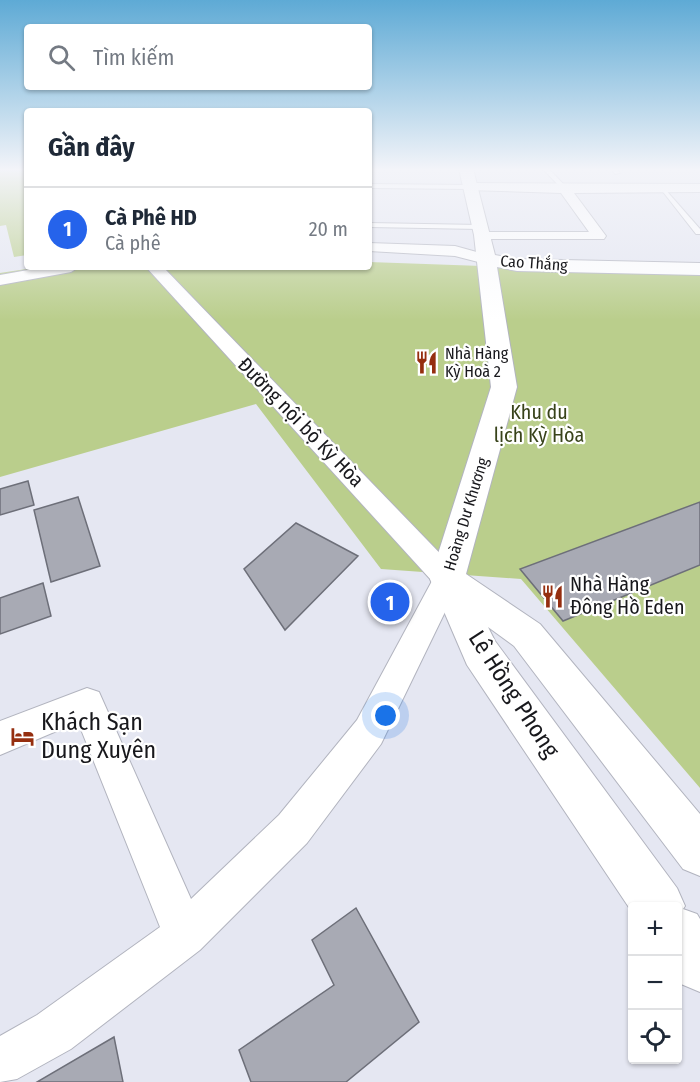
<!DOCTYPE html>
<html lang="vi">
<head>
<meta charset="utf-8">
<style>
	body { margin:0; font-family:"Fira Sans Condensed",sans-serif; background:#f2f2f3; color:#1f2937 }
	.controls { position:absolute; right:18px; bottom:18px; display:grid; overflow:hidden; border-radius:6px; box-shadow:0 2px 4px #0004 }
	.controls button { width:54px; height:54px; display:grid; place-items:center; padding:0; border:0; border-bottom:2px solid #e0e1e3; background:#fff; color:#1f2937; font:30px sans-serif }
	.you { position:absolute; left:386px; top:716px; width:21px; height:21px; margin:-15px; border:4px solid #fff; border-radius:50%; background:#1a73e8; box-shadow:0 0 0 9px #1a73e833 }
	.badge { display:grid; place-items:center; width:39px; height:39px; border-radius:50%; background:#2563eb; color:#fff; font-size:20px; font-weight:700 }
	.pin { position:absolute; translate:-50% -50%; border:3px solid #fff; box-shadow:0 2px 6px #0006 }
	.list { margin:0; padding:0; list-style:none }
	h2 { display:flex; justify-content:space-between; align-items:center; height:78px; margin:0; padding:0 24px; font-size:26px }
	h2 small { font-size:20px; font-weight:400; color:#747a83 }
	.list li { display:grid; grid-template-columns:39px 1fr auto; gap:18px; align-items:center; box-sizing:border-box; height:84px; padding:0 24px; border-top:2px solid #e0e1e3 }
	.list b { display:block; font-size:22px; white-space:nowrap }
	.list p { margin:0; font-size:20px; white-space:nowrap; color:#747a83 }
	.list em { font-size:20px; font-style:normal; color:#747a83 }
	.icon { flex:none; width:33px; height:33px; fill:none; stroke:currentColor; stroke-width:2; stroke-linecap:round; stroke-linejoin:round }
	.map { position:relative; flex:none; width:700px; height:1082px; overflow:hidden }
	.search { position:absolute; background:#fff; box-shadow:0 2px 4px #0004; left:24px; top:24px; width:348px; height:66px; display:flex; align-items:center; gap:15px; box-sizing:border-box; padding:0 21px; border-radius:6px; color:#747a83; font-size:22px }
	.panel { position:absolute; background:#fff; box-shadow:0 2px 4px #0004; left:24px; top:108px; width:348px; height:162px; border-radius:6px }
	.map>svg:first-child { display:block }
</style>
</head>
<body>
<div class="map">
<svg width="700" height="1082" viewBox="0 0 700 1082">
	<rect width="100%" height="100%" fill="#e5e7f2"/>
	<g fill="#bace8c">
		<polygon points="0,169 27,169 27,255 14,257 6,225 0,226"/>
		<polygon points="369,262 700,274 700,788 521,579 381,569 256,404 0,477 0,273 39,267 369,267"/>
	</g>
	<g fill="#a8aab4" stroke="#6d6f79" stroke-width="1.5">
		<polygon points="28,481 34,505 0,515 0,489"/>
		<polygon points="78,497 100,566 51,582 34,510"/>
		<polygon points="700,502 700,565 563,621 520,569"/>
		<polygon points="296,523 358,556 285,630 244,569"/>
		<polygon points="43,583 51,616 0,634 0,598"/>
		<polygon points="356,908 419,1022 346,1082 251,1082 239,1050 334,985 312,940"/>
		<polygon points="114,1037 123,1082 37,1082"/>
	</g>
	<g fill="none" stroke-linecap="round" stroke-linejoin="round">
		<defs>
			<g id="lane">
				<polygon points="543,169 549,169 567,188 567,190 563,190"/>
				<polygon points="611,169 617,169 620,173 615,174"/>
				<polygon points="369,184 471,185 474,187 471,189 369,188"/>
				<polygon points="660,188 664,188 700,229 700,234 696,234"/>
				<polygon points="369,223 480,225 484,227 480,229 369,227"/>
			</g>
			<g id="street">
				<polygon points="471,183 700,184 700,192 574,193 606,236 604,239 483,239 476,235 478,232 589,232 561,193 467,190 465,187 467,184"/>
				<polygon points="369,243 455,246 491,256 494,259 486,264 455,256 369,251"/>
				<polygon points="45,267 79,267 71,272 0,285 0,275"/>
				<polygon points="146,267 163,267 457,571 461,579 381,744 307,843 200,950 71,1049 17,1079 0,1082 0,1036 37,1015 160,927 78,722 0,755 0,721 87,688 99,692 191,899 279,815 357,720 432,581"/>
			</g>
			<polygon id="secondary" points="459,169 473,169 495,255 517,259 700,263 700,275 517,271 497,267 517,387 466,574 540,624 700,814 700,876 683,869 514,646 488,627 495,641 677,888 685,906 683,909 697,914 700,919 700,992 681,984 678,979 678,906 632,906 632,912 467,665 430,579 491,387 474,235"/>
		</defs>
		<use href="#lane" stroke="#b2b4bf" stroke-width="2"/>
		<use href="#street" stroke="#b2b4bf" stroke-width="2"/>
		<use href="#secondary" stroke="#b2b4bf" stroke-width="2"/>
		<use href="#lane" fill="#fff" fill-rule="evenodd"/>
		<use href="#street" fill="#fff" fill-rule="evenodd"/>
		<use href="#secondary" fill="#fff" fill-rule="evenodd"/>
	</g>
	<linearGradient id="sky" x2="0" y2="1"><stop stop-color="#5eaad5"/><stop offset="0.53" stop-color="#f3f4f9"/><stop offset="1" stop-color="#f3f4f9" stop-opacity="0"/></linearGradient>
	<rect width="700" height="320" fill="url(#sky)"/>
	<defs>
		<symbol id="restaurant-bare" viewBox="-9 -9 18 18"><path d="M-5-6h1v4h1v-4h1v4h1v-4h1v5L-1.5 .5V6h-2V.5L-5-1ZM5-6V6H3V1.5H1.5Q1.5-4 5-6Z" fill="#952e0f" stroke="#fff" stroke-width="2.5" paint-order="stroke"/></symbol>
		<symbol id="hotel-bare" viewBox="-9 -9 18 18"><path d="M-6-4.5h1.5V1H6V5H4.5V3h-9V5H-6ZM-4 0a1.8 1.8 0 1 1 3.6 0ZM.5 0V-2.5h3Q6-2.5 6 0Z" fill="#952e0f" stroke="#fff" stroke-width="2.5" paint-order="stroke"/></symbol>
	</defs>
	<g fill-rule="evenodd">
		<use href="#restaurant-bare" x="410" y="346" width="33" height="33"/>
		<use href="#restaurant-bare" x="536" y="580" width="33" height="33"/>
		<use href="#hotel-bare" x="6" y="720" width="33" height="33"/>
	</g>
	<g text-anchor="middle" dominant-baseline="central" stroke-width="4.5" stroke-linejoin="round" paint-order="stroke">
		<g font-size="16" fill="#18181c" stroke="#fff">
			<text transform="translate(534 263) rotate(4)">Cao Thắng</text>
			<text transform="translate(466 514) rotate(-73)">Hoàng Dư Khương</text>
		</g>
		<g font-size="16" fill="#18181c" stroke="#fff" text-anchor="start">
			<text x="445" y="353">Nhà Hàng<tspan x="445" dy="18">Kỳ Hoà 2</tspan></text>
		</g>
		<g font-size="20" fill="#38431a" stroke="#fff">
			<text x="539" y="412">Khu du<tspan x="539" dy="23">lịch Kỳ Hòa</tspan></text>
		</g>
		<g font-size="20" fill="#18181c" stroke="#fff">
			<text transform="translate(301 422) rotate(46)">Đường nội bộ Kỳ Hòa</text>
		</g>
		<g font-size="20" fill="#18181c" stroke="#fff" text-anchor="start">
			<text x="570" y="584">Nhà Hàng<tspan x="570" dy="23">Đông Hồ Eden</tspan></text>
		</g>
		<g font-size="24" fill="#18181c" stroke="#fff">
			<text transform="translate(514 694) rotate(57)">Lê Hồng Phong</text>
		</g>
		<g font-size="24" fill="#18181c" stroke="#fff" text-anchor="start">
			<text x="41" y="722">Khách Sạn<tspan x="41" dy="28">Dung Xuyên</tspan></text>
		</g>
	</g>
</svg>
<div class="controls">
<button>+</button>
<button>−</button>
<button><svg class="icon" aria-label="locate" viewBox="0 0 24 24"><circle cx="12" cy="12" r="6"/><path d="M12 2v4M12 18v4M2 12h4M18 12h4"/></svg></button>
</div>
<div class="you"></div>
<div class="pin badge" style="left:390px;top:602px">1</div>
<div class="search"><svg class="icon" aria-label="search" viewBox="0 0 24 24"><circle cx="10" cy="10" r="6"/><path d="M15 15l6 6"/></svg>Tìm kiếm</div>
<section class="panel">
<h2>Gần đây<small></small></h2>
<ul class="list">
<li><span class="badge">1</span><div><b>Cà Phê HD</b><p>Cà phê</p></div><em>20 m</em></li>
</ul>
</section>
</div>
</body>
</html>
